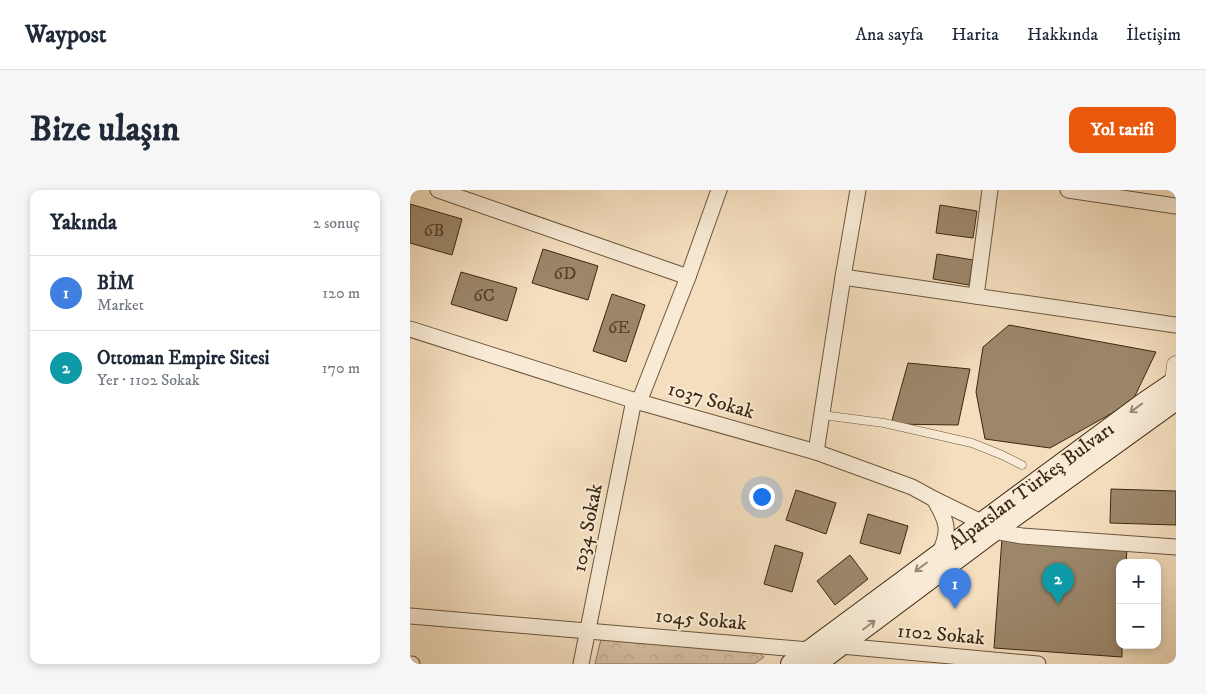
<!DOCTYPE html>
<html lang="tr">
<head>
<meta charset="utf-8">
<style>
	body { margin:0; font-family:"IM FELL DW Pica",serif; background:#f6f6f7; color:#1f2937 }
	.controls { position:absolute; right:15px; bottom:15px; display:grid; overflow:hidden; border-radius:10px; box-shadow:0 2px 8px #0003 }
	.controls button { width:45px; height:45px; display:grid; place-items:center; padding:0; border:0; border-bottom:1px solid #e0e1e3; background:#fff; color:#1f2937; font:25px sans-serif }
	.you { position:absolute; left:351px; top:306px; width:18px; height:18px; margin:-12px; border:4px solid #fff; border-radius:50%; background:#1a73e8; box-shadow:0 0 0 8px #1a73e833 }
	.badge { display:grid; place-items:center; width:32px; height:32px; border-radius:50%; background:#ea580c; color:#fff; font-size:16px; font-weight:700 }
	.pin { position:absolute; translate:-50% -41px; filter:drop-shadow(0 1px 2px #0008) }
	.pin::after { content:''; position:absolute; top:26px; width:18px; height:15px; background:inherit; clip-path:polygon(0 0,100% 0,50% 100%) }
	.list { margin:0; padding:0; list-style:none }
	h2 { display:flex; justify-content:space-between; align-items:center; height:65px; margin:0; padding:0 20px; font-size:21px }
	h2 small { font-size:16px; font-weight:400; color:#747a83 }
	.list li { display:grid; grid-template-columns:32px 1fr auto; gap:15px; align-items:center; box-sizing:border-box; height:75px; padding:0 20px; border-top:1px solid #e0e1e3 }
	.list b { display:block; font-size:19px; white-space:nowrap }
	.list p { margin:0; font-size:16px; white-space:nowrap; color:#747a83 }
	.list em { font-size:16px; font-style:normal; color:#747a83 }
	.map { position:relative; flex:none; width:766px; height:474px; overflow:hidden; border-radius:10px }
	header { display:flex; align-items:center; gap:30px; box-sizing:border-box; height:70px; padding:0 25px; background:#fff; border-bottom:1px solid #e0e1e3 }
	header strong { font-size:24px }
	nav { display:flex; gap:28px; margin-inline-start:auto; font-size:18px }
	.intro { display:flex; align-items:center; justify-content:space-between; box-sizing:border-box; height:120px; padding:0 30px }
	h1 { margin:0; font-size:35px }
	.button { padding:12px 22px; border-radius:10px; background:#ea580c; color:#fff; font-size:18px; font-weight:700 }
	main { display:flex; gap:30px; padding:0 30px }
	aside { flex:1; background:#fff; border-radius:10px; box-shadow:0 2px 8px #0003 }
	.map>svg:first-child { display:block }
</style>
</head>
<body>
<header>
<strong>Waypost</strong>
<nav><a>Ana sayfa</a><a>Harita</a><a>Hakkında</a><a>İletişim</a></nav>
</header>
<div class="intro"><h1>Bize ulaşın</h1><a class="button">Yol tarifi</a></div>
<main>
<aside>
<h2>Yakında<small>2 sonuç</small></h2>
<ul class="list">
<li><span class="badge" style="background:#3f7fe0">1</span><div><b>BİM</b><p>Market</p></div><em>120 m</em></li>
<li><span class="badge" style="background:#0f9aa8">2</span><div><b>Ottoman Empire Sitesi</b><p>Yer · 1102 Sokak</p></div><em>170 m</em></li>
</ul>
</aside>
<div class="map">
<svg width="766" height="474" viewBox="0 0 766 474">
	<defs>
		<pattern id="forest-crowns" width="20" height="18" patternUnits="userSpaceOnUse" patternTransform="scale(1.25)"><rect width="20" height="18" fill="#d5bfa1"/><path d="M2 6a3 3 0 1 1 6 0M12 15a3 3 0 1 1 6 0" fill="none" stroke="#b8a48a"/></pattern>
	</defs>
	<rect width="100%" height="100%" fill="#f4debe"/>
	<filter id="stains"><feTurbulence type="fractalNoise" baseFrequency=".004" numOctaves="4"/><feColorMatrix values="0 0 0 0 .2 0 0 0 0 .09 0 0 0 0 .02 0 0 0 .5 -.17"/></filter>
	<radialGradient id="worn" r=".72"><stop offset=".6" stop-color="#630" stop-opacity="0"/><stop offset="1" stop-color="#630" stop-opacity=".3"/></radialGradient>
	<polygon fill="url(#forest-crowns)" stroke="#887459" points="191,449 347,461 354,467 344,474 185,474"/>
	<g fill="#9c876b" stroke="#3c2811">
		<polygon points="0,14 52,29 42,65 0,53"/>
		<polygon points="530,15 567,21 563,48 526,43"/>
		<polygon points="133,59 188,76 178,110 122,93"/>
		<polygon points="527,64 563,70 559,95 523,89"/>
		<polygon points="51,82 107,98 97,131 41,114"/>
		<polygon points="202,104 235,115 216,172 183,161"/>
		<polygon points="599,135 746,162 722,212 640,258 575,249 566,202 573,157"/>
		<polygon points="498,173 560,179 548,235 481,234"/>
		<polygon points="701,299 766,301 766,335 700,333"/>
		<polygon points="386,300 426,313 416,344 376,330"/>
		<polygon points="458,324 498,336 490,364 450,353"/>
		<polygon points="592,348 717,359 716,373 710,373 710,455 712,455 712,467 584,458"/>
		<polygon points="365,355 393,363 382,402 354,394"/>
		<polygon points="440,365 458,389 425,415 407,391"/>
	</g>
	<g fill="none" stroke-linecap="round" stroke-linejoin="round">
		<defs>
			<polyline id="service" points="412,225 474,233 562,253 592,265 612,275"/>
			<g id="minor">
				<polyline points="28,0 278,87"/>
				<polyline points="658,0 766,16"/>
				<polyline points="433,87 766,135"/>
				<polyline points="566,106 580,0"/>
				<polyline points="0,139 229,212 406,262 502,297 524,309 571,332 584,341 612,346 766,357"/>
				<polyline points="229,212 278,87 309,0"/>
				<polyline points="406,262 433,87 448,0"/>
				<path d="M524,309C537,331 541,340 529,364"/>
				<polyline points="0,426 400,460"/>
				<polyline points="431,456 628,474"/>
				<polyline points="0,474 2,474"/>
				<polyline points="171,474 224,210"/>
			</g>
			<polyline id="tertiary" points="766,175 764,192 766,193"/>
			<g id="secondary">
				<path id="s1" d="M381,474L735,212L766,191"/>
				<polyline points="406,474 584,341 766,210"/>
			</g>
		</defs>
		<use href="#service" stroke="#6a563c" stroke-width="9"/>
		<use href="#minor" stroke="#6a563c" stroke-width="17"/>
		<use href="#tertiary" stroke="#6a563c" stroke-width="19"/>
		<use href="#secondary" stroke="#3c2811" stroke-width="22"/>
		<use href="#service" stroke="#f8ead5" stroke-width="8"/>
		<use href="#minor" stroke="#f8ead5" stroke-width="15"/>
		<use href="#tertiary" stroke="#f8ead5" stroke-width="18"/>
		<use href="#secondary" stroke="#f8ead5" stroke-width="20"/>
	</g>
	<defs><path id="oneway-shaft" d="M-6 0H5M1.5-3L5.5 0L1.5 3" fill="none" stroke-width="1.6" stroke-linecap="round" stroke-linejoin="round" transform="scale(1.25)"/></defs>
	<g stroke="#9a8973">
		<use href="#oneway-shaft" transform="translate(726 218) rotate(144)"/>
		<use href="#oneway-shaft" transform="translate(511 377) rotate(143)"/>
		<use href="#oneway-shaft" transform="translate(459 435) rotate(-37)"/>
	</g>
	<g text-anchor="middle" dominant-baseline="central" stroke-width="4" stroke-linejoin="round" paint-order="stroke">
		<g font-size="18" fill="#544028">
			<text x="24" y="41">6B</text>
			<text x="155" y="84">6D</text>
			<text x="74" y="106">6C</text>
			<text x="209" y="138">6E</text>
		</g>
		<g font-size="20" fill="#3c2811" stroke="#f8ead5">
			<text transform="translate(301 211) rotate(16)">1037 Sokak</text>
			<text stroke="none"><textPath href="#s1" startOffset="299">Alparslan Türkeş Bulvarı</textPath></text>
			<text transform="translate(178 338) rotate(-79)">1034 Sokak</text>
			<text transform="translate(291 430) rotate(5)">1045 Sokak</text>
			<text transform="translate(531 445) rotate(5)">1102 Sokak</text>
		</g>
	</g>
	<rect width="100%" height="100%" filter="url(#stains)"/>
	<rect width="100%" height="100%" fill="url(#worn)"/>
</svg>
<div class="controls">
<button>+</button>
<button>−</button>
</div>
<div class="you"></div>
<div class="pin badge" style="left:545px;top:419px;background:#3f7fe0">1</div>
<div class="pin badge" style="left:648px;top:414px;background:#0f9aa8">2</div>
</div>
</main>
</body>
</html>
